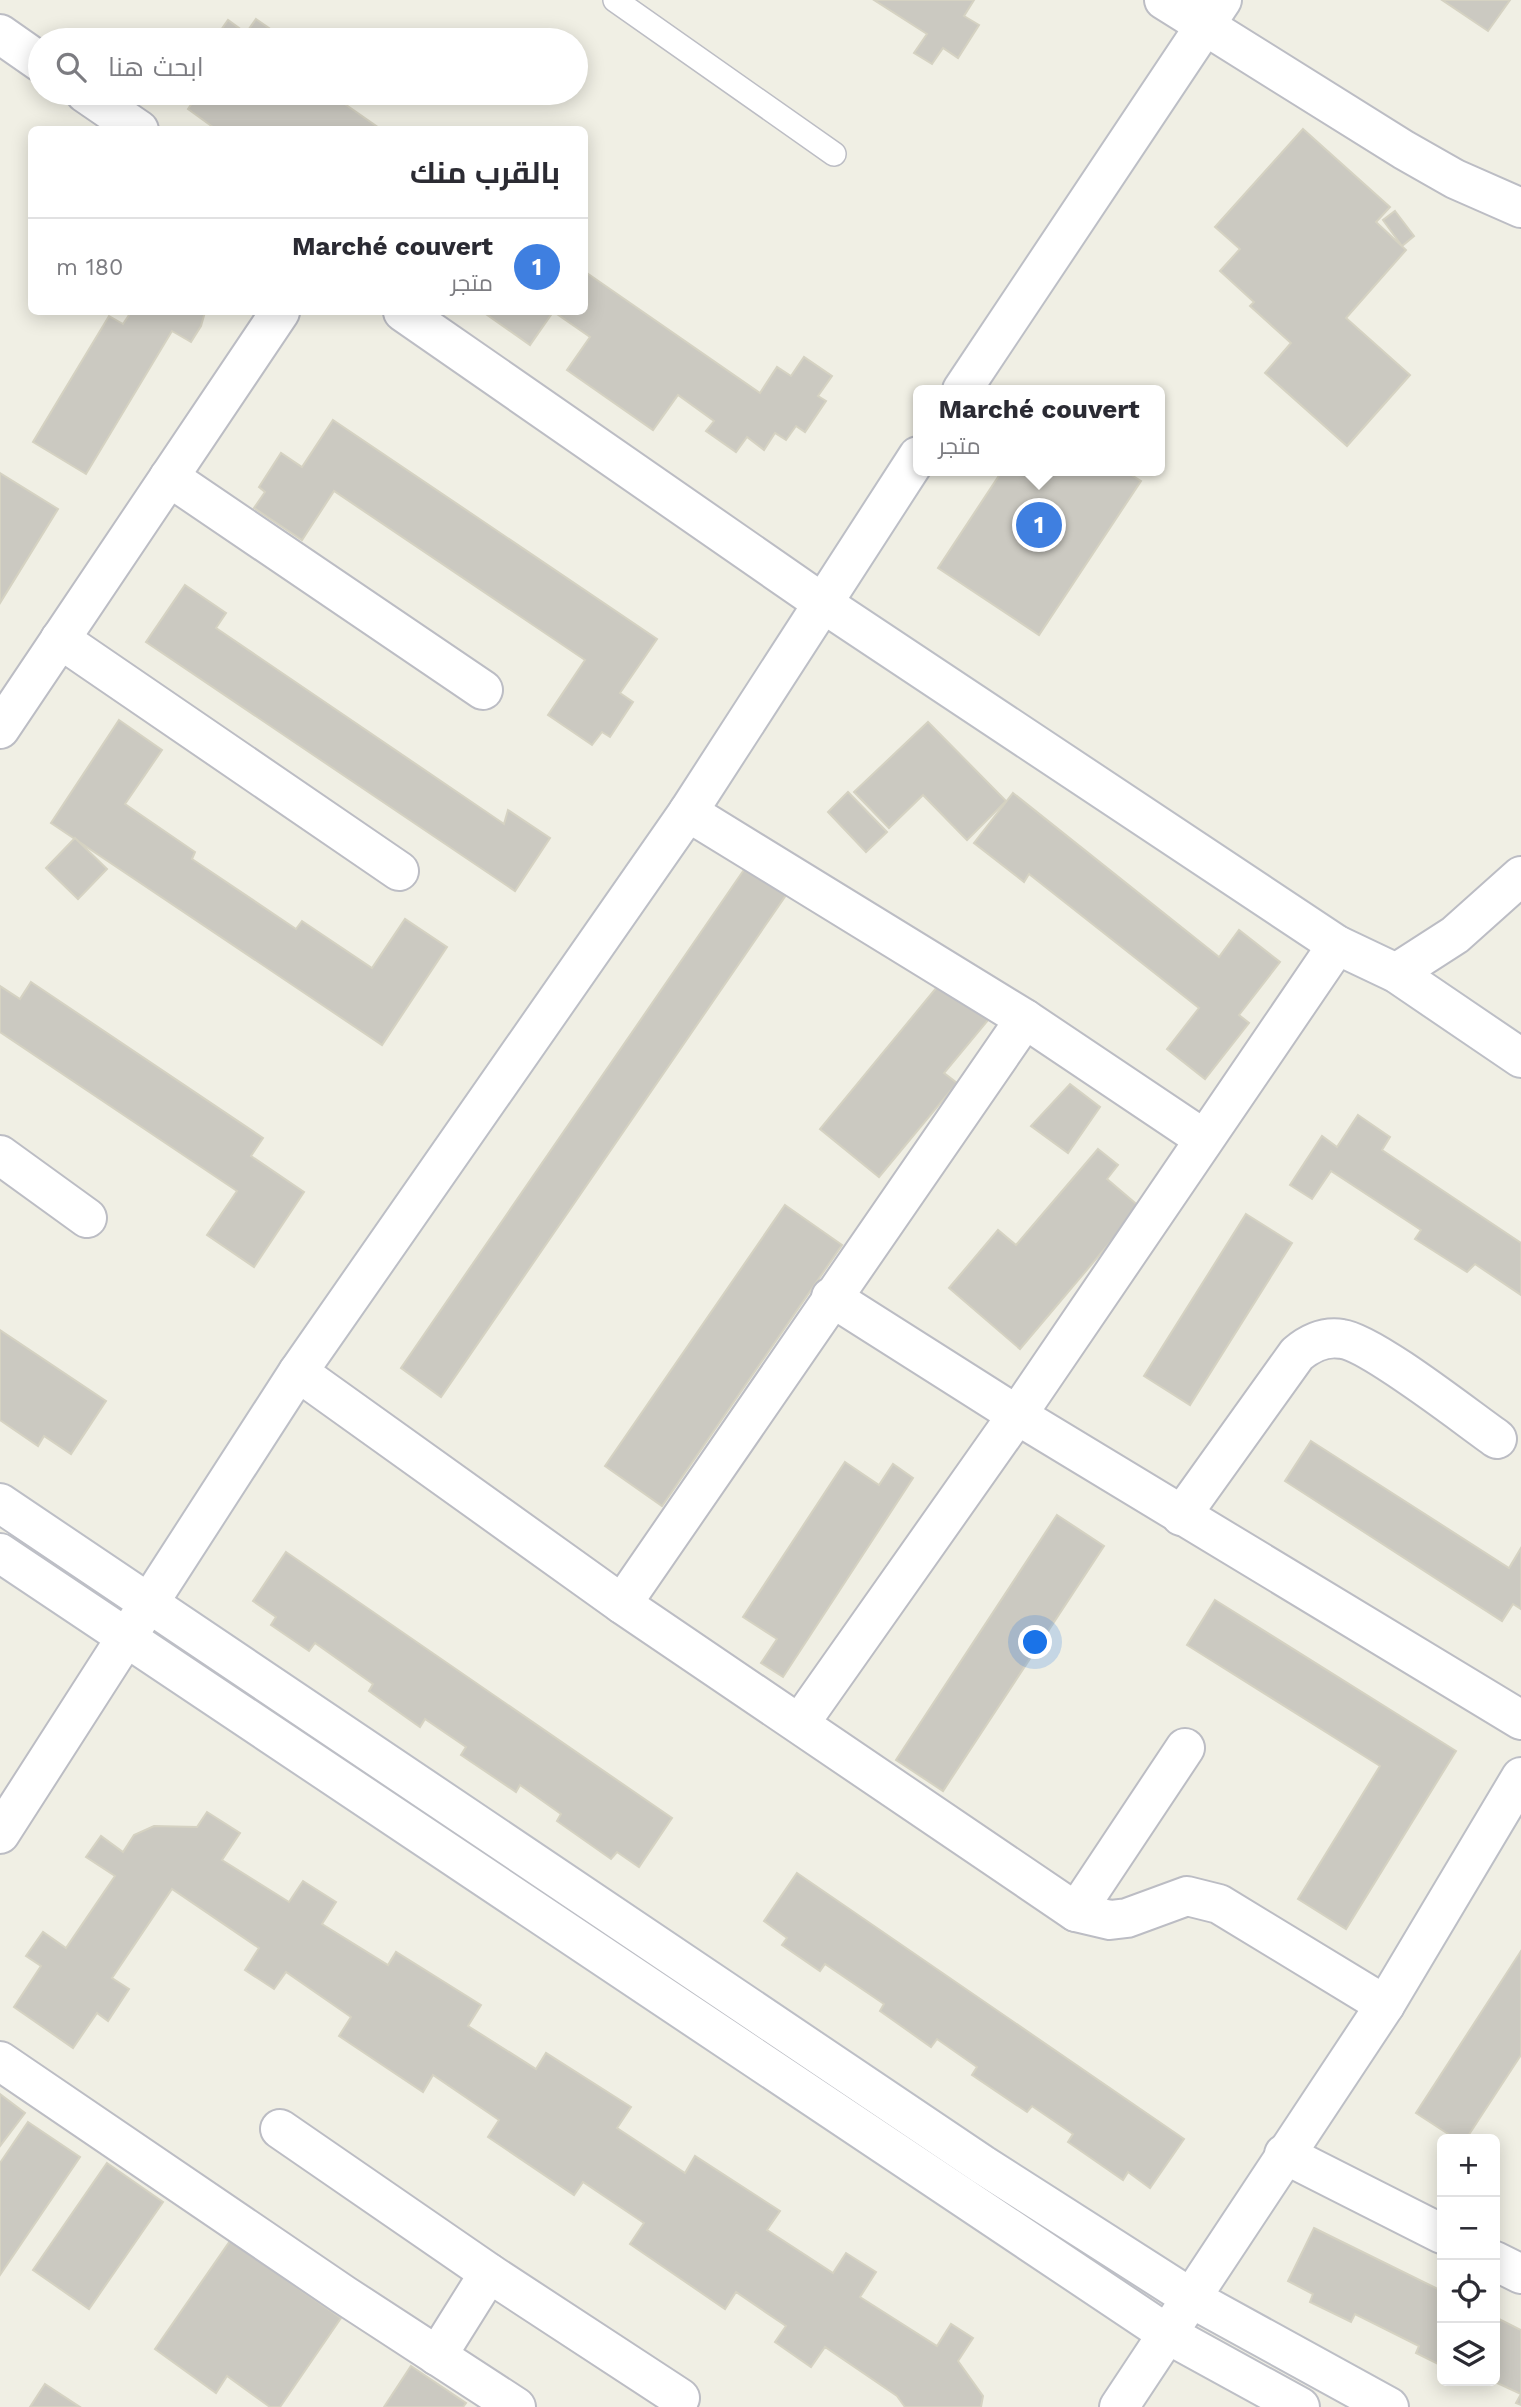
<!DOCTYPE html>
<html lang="ar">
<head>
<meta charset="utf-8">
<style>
	body { margin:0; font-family:"Work Sans",Cairo,sans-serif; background:#f2f2f3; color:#2b2b33; direction:rtl }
	.controls { position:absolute; right:21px; bottom:21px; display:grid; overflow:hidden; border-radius:10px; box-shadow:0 4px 18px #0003 }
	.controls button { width:63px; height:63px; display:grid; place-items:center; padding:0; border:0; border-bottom:2px solid #e1e1e2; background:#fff; color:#2b2b33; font:35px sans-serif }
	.you { position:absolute; left:1036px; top:1643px; width:24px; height:24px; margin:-18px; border:5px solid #fff; border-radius:50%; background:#1a73e8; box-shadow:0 0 0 10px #1a73e833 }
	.badge { display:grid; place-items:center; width:46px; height:46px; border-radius:50%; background:#0f766e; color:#fff; font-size:23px; font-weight:700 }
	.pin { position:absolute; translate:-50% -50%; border:4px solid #fff; box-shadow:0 2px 7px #0006 }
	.popup { position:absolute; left:913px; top:385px; width:252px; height:91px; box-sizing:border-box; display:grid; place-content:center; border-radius:10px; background:#fff; filter:drop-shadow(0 2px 5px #0005); font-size:23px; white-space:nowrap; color:#7c7c81 }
	.popup b { font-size:26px; color:#2b2b33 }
	.popup::after { content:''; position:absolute; left:50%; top:100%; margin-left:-14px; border:14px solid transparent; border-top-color:#fff }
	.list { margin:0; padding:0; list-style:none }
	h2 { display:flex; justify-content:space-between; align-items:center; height:91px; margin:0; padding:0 28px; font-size:30px }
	h2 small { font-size:23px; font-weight:400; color:#7c7c81 }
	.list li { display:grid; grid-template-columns:46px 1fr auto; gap:21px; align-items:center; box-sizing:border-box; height:98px; padding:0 28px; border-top:2px solid #e1e1e2 }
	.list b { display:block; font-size:26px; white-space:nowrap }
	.list p { margin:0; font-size:23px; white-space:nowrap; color:#7c7c81 }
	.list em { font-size:23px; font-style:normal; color:#7c7c81 }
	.icon { flex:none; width:38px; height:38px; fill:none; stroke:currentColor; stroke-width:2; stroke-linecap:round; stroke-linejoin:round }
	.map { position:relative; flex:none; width:1521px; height:2407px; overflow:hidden; direction:ltr }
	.search { position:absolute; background:#fff; box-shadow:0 4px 18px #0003; left:28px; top:28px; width:560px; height:77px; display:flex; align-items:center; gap:18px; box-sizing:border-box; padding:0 24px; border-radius:38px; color:#7c7c81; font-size:26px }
	.panel { position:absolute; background:#fff; box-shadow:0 4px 18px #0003; left:28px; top:126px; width:560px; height:189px; border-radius:10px; direction:rtl }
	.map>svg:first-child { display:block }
</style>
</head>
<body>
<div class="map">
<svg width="1521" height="2407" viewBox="0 0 1521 2407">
	<rect width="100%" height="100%" fill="#f0efe4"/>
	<g fill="#cbc9c1" stroke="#d5d2c2" stroke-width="2">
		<polygon points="874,0 974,0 964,16 979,25 958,58 943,48 932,64 914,53 927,34"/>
		<polygon points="1442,0 1510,0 1488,31"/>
		<polygon points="256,19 279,35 275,40 214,40 228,20 246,33"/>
		<polygon points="199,93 329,93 382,130 217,130 188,109"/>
		<polygon points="1303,129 1390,207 1376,222 1406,250 1346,318 1410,375 1347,446 1265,373 1291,343 1250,306 1254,302 1220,271 1240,249 1215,227"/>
		<polygon points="1395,211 1414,236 1402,246 1383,220"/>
		<polygon points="584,271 760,393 777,367 791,376 804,357 832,376 818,396 826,401 805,432 796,426 786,440 775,433 764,450 747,437 736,452 706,431 714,421 678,395 653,430 567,370 590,337 554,312 584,312"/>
		<polygon points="131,312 205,312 201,326 191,342 172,331 86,474 33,442 109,316 123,324"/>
		<polygon points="483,312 553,312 530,345"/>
		<polygon points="333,420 657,639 620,693 633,702 610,737 602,732 592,745 548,715 585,660 334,491 302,540 254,508 265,492 259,487 281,453 302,467"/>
		<polygon points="1002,471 1125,471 1141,481 1039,635 938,568"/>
		<polygon points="0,473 58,509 0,603"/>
		<polygon points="185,585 226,613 216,628 504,824 508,810 550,838 515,891 146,642"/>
		<polygon points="119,720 162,750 125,804 195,852 192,859 296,929 302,921 372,968 405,919 447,947 382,1045 51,823"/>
		<polygon points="928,722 1006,801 967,840 923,795 889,828 854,792"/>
		<polygon points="848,792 887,832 866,852 828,812"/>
		<polygon points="1013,793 1219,957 1239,930 1280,962 1239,1015 1249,1023 1205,1079 1167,1049 1199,1008 1029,874 1024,882 974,843"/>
		<polygon points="75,838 107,869 78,899 46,868"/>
		<polygon points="750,861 793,885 441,1397 401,1368"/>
		<polygon points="942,981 989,1019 944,1073 957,1083 879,1177 820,1129"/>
		<polygon points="31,982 263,1138 251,1156 304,1192 254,1267 207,1235 237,1191 0,1032 0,986 20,999"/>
		<polygon points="1070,1084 1100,1107 1068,1153 1031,1126"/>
		<polygon points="1358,1115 1390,1137 1382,1150 1521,1243 1521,1295 1475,1264 1467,1272 1415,1239 1421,1230 1331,1171 1312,1199 1290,1185 1322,1136 1337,1147"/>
		<polygon points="1098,1149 1118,1165 1107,1179 1140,1207 1020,1349 949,1288 998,1230 1016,1245"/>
		<polygon points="785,1205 842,1245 662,1506 605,1466"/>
		<polygon points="1246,1214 1292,1243 1190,1405 1144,1376"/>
		<polygon points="0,1330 106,1401 71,1454 44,1436 38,1446 0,1420"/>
		<polygon points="1311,1441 1509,1568 1521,1548 1521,1609 1513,1604 1502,1621 1285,1481"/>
		<polygon points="845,1462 879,1485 893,1464 913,1478 783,1677 761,1663 777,1639 743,1617"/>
		<polygon points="1057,1515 1104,1546 943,1791 896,1760"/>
		<polygon points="286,1552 672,1818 639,1867 617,1852 611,1859 557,1821 561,1814 520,1785 516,1792 461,1755 466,1747 425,1719 420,1727 369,1691 373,1684 315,1643 309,1651 271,1625 276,1617 253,1601"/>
		<polygon points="1215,1600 1456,1751 1346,1929 1298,1899 1380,1766 1187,1645"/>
		<polygon points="207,1812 240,1833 222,1860 289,1902 303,1881 336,1902 322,1924 388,1965 396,1952 481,2005 468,2026 536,2069 546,2053 631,2107 617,2128 685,2173 695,2156 780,2211 767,2230 833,2273 846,2253 876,2272 860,2297 937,2346 951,2324 973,2338 958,2361 983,2396 981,2407 905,2407 897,2396 825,2347 811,2367 775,2342 786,2326 736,2292 725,2309 630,2244 644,2223 583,2182 574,2195 488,2137 499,2120 433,2075 423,2092 339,2036 351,2017 286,1972 274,1989 245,1970 259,1948 172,1889 112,1978 129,1989 108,2021 97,2013 73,2048 14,2007 41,1966 26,1956 43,1932 66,1948 115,1876 86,1857 101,1836 123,1852 134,1835 154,1826 197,1827"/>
		<polygon points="797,1873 1184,2139 1150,2188 1128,2172 1123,2180 1068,2142 1073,2134 1032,2106 1027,2112 972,2075 977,2067 937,2039 931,2047 880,2011 884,2004 825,1964 820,1971 782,1945 787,1938 764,1921"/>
		<polygon points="1521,1951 1521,2055 1466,2139 1456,2139 1416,2113"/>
		<polygon points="0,2094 25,2113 0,2146"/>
		<polygon points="28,2122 80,2157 0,2275 0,2163"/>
		<polygon points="107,2163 163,2202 89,2309 33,2270"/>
		<polygon points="1314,2228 1442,2291 1442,2366 1416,2353 1419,2346 1355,2314 1351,2322 1310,2302 1313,2294 1288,2281"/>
		<polygon points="230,2241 341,2318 280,2407 270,2407 227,2376 216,2393 155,2349"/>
		<polygon points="1495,2317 1521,2330 1521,2405 1516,2403 1521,2394 1493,2381"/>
		<polygon points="411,2366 466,2403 463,2407 384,2407"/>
		<polygon points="45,2384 80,2407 30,2407"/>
	</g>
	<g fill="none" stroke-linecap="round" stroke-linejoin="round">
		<defs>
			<polyline id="lane" points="615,0 834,154"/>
			<g id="street">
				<polyline points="1164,0 1404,150 1455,179 1521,208"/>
				<polyline points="0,34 40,62"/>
				<polyline points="85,93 139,130"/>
				<polyline points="403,312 821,602"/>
				<polyline points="169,477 483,690"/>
				<polyline points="60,639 399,871"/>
				<polyline points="0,729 280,312"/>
				<polyline points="688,812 1025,1019 1204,1139"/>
				<polyline points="1396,973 1455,935 1521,876"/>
				<polyline points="0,1155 87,1218"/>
				<polyline points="831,1297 1017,1415 1521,1720"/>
				<polyline points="298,1372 622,1604 1076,1912 1110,1920 1127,1918 1187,1896 1219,1904 1385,2005"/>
				<path d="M1181,1516L1297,1354C1310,1343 1324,1336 1342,1339C1372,1343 1467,1418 1497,1439"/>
				<polyline points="622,1604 1025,1019"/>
				<polyline points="800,1723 1017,1415 1337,945"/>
				<polyline points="0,1834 125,1639"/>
				<polyline points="1076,1912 1185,1748"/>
				<polyline points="0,2061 344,2295 516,2407"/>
				<polyline points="280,2129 489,2273 680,2398"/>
				<polyline points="1284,2154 1442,2234"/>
				<polyline points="1495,2261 1521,2274"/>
				<polyline points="437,2356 489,2273"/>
			</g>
			<g id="secondary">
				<polyline points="962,390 1222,0"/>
				<polyline points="821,602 1337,945 1396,973 1521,1058"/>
				<polyline points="0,1503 983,2165 1191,2298 1389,2407"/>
				<polyline points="0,1553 1169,2335 1300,2407"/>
				<polyline points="136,1623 298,1372 688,812 918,456"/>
				<polyline points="1119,2407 1385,2005 1521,1777"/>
			</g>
		</defs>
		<use href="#lane" stroke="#bcbdc4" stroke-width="26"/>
		<use href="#street" stroke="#bcbdc4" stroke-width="42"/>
		<use href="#secondary" stroke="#bdbfc6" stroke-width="42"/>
		<use href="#lane" stroke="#fff" stroke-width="23"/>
		<use href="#street" stroke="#fff" stroke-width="38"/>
		<use href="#secondary" stroke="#fff" stroke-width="38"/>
	</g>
</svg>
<div class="controls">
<button>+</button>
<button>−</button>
<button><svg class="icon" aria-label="locate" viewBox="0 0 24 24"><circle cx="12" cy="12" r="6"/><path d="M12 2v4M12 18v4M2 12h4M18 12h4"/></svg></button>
<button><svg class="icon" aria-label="layers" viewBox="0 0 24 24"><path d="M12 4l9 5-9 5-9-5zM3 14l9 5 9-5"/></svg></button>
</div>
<div class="you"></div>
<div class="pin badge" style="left:1039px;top:525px;background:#3f7fe0">1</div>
<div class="popup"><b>Marché couvert</b>متجر</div>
<div class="search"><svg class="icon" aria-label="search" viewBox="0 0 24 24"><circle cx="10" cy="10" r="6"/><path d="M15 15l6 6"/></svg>ابحث هنا</div>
<section class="panel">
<h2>بالقرب منك<small></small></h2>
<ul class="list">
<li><span class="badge" style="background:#3f7fe0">1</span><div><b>Marché couvert</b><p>متجر</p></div><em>180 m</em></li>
</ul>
</section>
</div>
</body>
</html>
